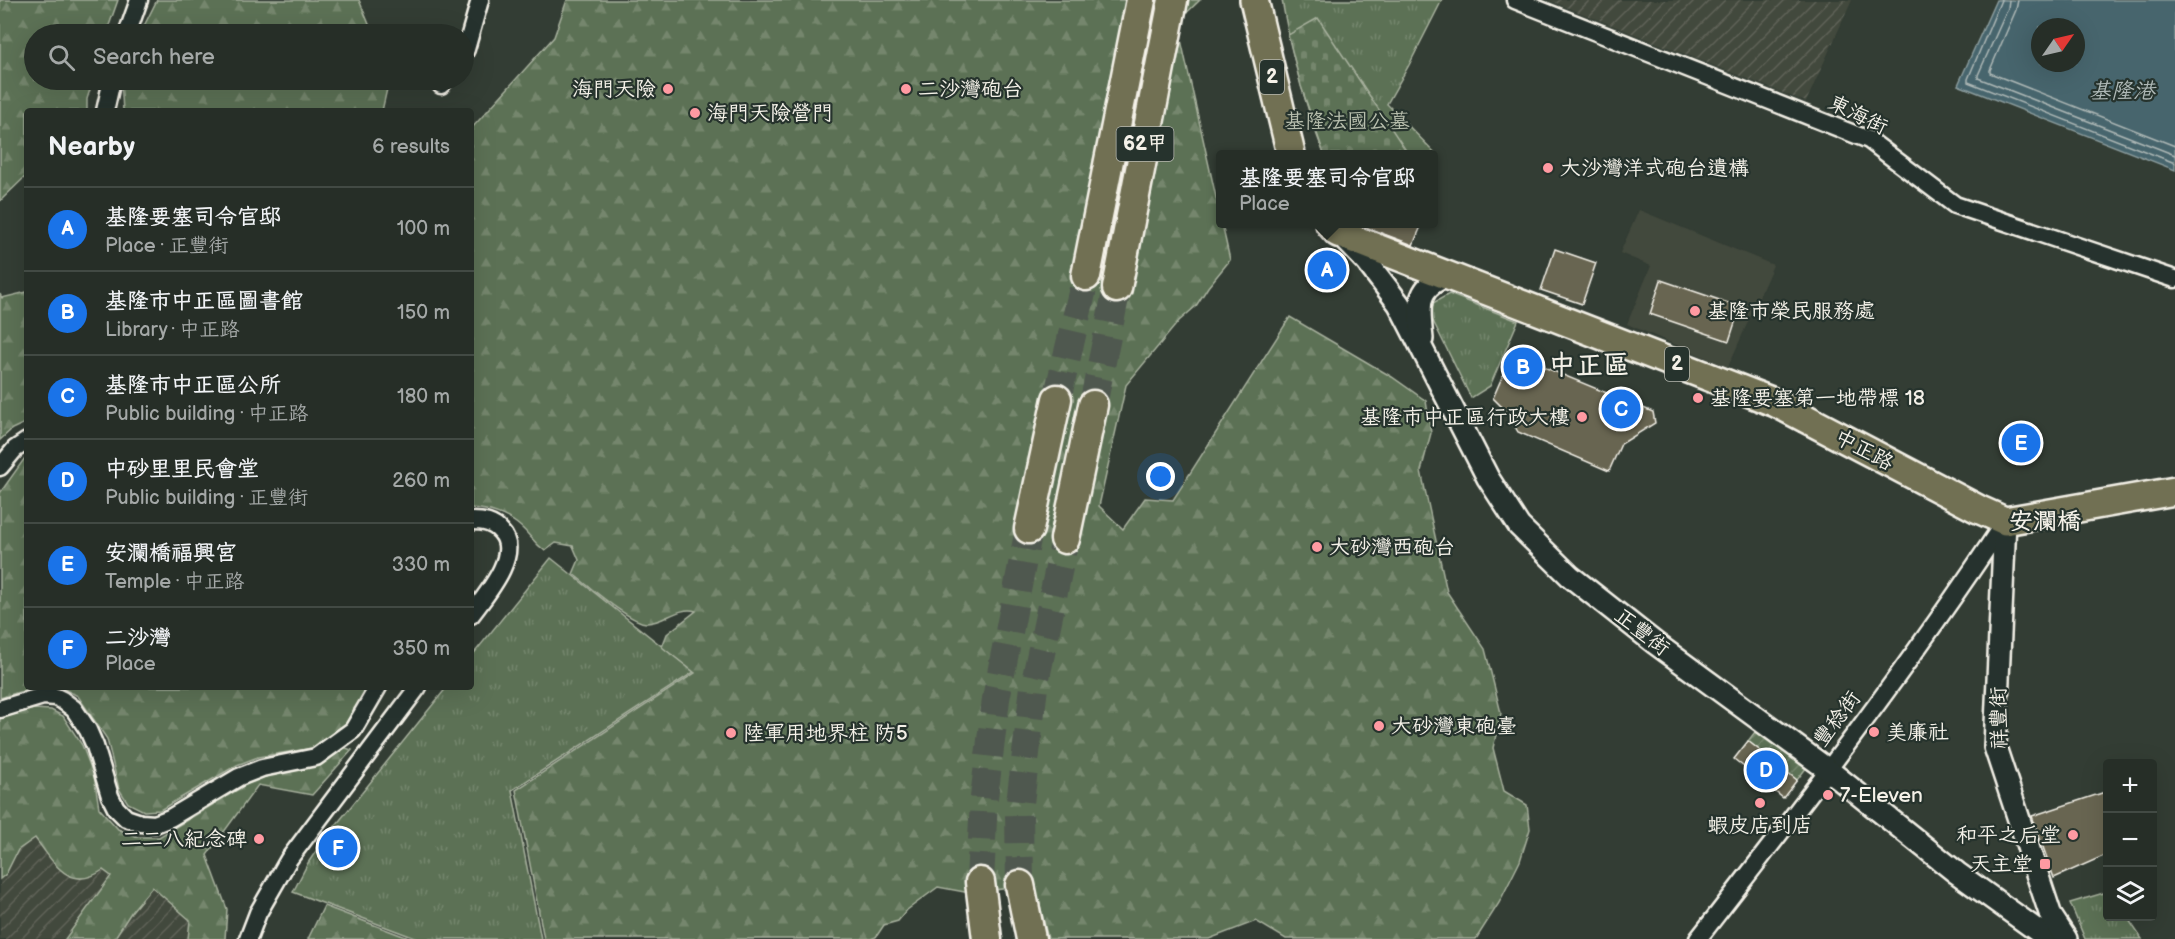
<!DOCTYPE html>
<html lang="en">
<head>
<meta charset="utf-8">
<style>
	body { margin:0; font-family:"Balsamiq Sans","LXGW WenKai TC",sans-serif; background:#2e362f; color:#f1f3f6 }
	.controls { position:absolute; right:18px; bottom:18px; display:grid; overflow:hidden; border-radius:6px; box-shadow:0 6px 24px #0002 }
	.controls button { width:54px; height:54px; display:grid; place-items:center; padding:0; border:0; border-bottom:2px solid #424a44; background:#262e27; color:#f1f3f6; font:30px sans-serif }
	.compass { position:absolute; left:2031px; top:18px; width:54px; height:54px; border-radius:50%; background:#262e27; box-shadow:0 6px 24px #0002; rotate:56deg }
	.you { position:absolute; left:1161px; top:477px; width:21px; height:21px; margin:-15px; border:4px solid #fff; border-radius:50%; background:#1a73e8; box-shadow:0 0 0 9px #1a73e833 }
	.badge { display:grid; place-items:center; width:39px; height:39px; border-radius:50%; background:#1a73e8; color:#fff; font-size:20px; font-weight:700 }
	.pin { position:absolute; translate:-50% -50%; border:3px solid #fff; box-shadow:0 2px 6px #0006 }
	.popup { position:absolute; left:1216px; top:150px; width:222px; height:78px; box-sizing:border-box; display:grid; place-content:center; border-radius:6px; background:#262e27; filter:drop-shadow(0 2px 4px #0005); font-size:20px; white-space:nowrap; color:#a4a8a7 }
	.popup b { font-size:22px; color:#f1f3f6 }
	.popup::after { content:''; position:absolute; left:50%; top:100%; margin-left:-12px; border:12px solid transparent; border-top-color:#262e27 }
	.list { margin:0; padding:0; list-style:none }
	h2 { display:flex; justify-content:space-between; align-items:center; height:78px; margin:0; padding:0 24px; font-size:26px }
	h2 small { font-size:20px; font-weight:400; color:#a4a8a7 }
	.list li { display:grid; grid-template-columns:39px 1fr auto; gap:18px; align-items:center; box-sizing:border-box; height:84px; padding:0 24px; border-top:2px solid #424a44 }
	.list b { display:block; font-size:22px; white-space:nowrap }
	.list p { margin:0; font-size:20px; white-space:nowrap; color:#a4a8a7 }
	.list em { font-size:20px; font-style:normal; color:#a4a8a7 }
	.icon { flex:none; width:33px; height:33px; fill:none; stroke:currentColor; stroke-width:2; stroke-linecap:round; stroke-linejoin:round }
	.map { position:relative; flex:none; width:2175px; height:939px; overflow:hidden }
	.search { position:absolute; background:#262e27; box-shadow:0 6px 24px #0002; left:24px; top:24px; width:450px; height:66px; display:flex; align-items:center; gap:15px; box-sizing:border-box; padding:0 21px; border-radius:33px; color:#a4a8a7; font-size:22px }
	.panel { position:absolute; background:#262e27; box-shadow:0 6px 24px #0002; left:24px; top:108px; width:450px; height:582px; border-radius:6px }
	.map>svg:first-child { display:block }
</style>
</head>
<body>
<div class="map">
<svg width="2175" height="939" viewBox="0 0 2175 939">
	<defs>
		<pattern id="industrial-furrows" width="10" height="10" patternUnits="userSpaceOnUse" patternTransform="scale(1.5)"><rect width="10" height="10" fill="#43493d"/><path d="M-1 1l2-2M0 10L10 0M9 11l2-2" fill="none" stroke="#5f6459"/></pattern>
		<pattern id="grass-tufts" width="24" height="20" patternUnits="userSpaceOnUse" patternTransform="scale(1.5)"><rect width="24" height="20" fill="#5c7155"/><path d="M3 7l-1-3M5 7V3M7 7l1-3M15 17l-1-3M17 17v-4M19 17l1-3" fill="none" stroke="#74866d"/></pattern>
		<pattern id="forest-firs" width="22" height="20" patternUnits="userSpaceOnUse" patternTransform="scale(1.5)"><rect width="22" height="20" fill="#5c7155"/><path d="M5 1l3.5 6h-7zM16 11l3.5 6h-7z" fill="#74866d"/></pattern>
		<pattern id="cemetery-stones" width="16" height="16" patternUnits="userSpaceOnUse" patternTransform="scale(1.5)"><rect width="16" height="16" fill="#5c7155"/><path d="M2 7V4a2 2 0 0 1 4 0v3zM10 15v-3a2 2 0 0 1 4 0v3z" fill="#74866d"/></pattern>
		<pattern id="garden-furrows" width="10" height="10" patternUnits="userSpaceOnUse" patternTransform="scale(1.5)"><rect width="10" height="10" fill="#5c7155"/><path d="M-1 1l2-2M0 10L10 0M9 11l2-2" fill="none" stroke="#74866d"/></pattern>
	</defs>
	<rect width="100%" height="100%" fill="#333d34"/>
	<filter id="ink" filterUnits="userSpaceOnUse"><feTurbulence type="fractalNoise" baseFrequency=".0167" numOctaves="2"/><feDisplacementMap in="SourceGraphic" scale="12" xChannelSelector="R" yChannelSelector="G"/><feConvolveMatrix kernelMatrix="1 2 1 2 8 2 1 2 1" color-interpolation-filters="sRGB"/></filter>
	<g filter="url(#ink)">
		<polygon fill="#43493d" points="1639,210 1773,265 1728,367 1627,324 1651,266 1620,253"/>
		<g fill="url(#industrial-furrows)">
			<polygon points="1548,0 1852,0 1806,102"/>
			<polygon points="0,739 74,781 212,939 0,939"/>
		</g>
		<g fill="url(#grass-tufts)" stroke="#a8b19e" stroke-width="1.5">
			<path d="M1282,0H1442L1409,65L1387,104L1439,157L1434,167V154H1324C1305,105 1291,52 1282,0Z"/>
			<polygon points="1449,294 1518,321 1490,386 1471,398 1431,317 1433,303"/>
			<polygon points="551,558 694,672 512,790 541,939 418,939 293,892 308,863 320,845 447,687 471,687 471,657"/>
			<polygon points="2107,892 2108,916 2127,917 2142,939 2085,939 2070,903"/>
		</g>
		<g fill="url(#forest-firs)" stroke="#a8b19e" stroke-width="1.5">
			<polygon points="0,0 118,0 106,34 34,34 34,80 93,80 87,99 87,111 27,111 27,175 0,201"/>
			<polygon points="157,0 359,0 373,34 140,34"/>
			<path d="M567,0H1200L1177,22L1230,260L1208,287L1196,306L1179,321L1126,385L1099,506L1123,529L1145,498L1173,500L1290,317L1392,377L1426,401L1431,433L1421,471L1447,592L1485,649L1501,713L1493,748L1504,791L1527,805L1530,829L1520,861L1499,903L1476,939H1286L1256,921L1209,939H1048L1038,897L1026,886L970,893L938,887L907,910L898,921L884,925L876,937L871,939H544L516,790L695,673L662,647L667,634L696,611C678,606 664,623 647,623C630,623 588,585 573,574L579,560L573,546L556,543L545,551C533,542 531,536 521,527C508,515 488,509 471,508V129L554,37Z"/>
			<polygon points="121,80 389,80 382,111 123,111"/>
			<polygon points="27,292 27,422 12,429 0,440 0,294 2,298"/>
			<polygon points="27,455 27,687 46,687 19,692 0,698 0,493"/>
			<polygon points="60,687 368,687 344,727 313,748 258,757 237,765 160,810 144,811 128,803 119,789 107,739 78,696"/>
			<path d="M34,709L51,710L63,716L82,745L94,776L99,808L118,829L138,837H159L257,778L318,764L343,747L352,750L312,795L258,785L207,855L227,909L225,939H188L190,920L152,887L132,911L114,939H65L111,876L103,870C69,893 54,863 35,838L18,850L6,874L0,879V718Z"/>
			<polygon points="324,906 411,939 308,939"/>
		</g>
		<polygon fill="url(#cemetery-stones)" stroke="#a8b19e" stroke-width="1.5" points="1318,18 1407,152 1404,154 1324,154 1301,86 1288,35"/>
		<polygon fill="url(#garden-furrows)" stroke="#a8b19e" stroke-width="1.5" points="1758,728 1807,767 1797,780 1748,741"/>
		<path fill="#47656d" stroke="#8c9d9e" stroke-width="1.5" fill-rule="evenodd" d="M1996,0H2175V170L1958,85ZM2040,27H2076V63H2040Z"/>
		<g fill="none" stroke-linecap="round" stroke-linejoin="round">
			<g stroke="#afb9b7" stroke-width="1.5">
				<polyline points="2001,0 1968,79 1968,82 2175,163"/>
				<polyline points="2009,0 2008,8 1978,75 1978,78 2175,155"/>
				<polyline points="2018,0 2016,10 1990,70 1990,73 2175,146"/>
			</g>
		</g>
		<g fill="#686551" stroke="#f4f1e8" stroke-width="1.5">
			<polygon points="1357,224 1422,224 1413,245"/>
			<polygon points="1555,249 1596,263 1582,304 1541,290"/>
			<polygon points="1326,258 1343,266 1336,281 1319,273"/>
			<polygon points="1661,280 1740,307 1729,341 1650,314"/>
			<polygon points="1512,354 1653,412 1655,423 1621,444 1609,471 1518,432 1506,411 1493,398"/>
			<polygon points="2023,434 2031,445 2019,453 2011,442"/>
			<polygon points="1748,741 1797,780 1783,798 1734,759"/>
			<polygon points="2108,791 2108,854 2054,878 2032,816"/>
		</g>
		<g fill="none" stroke-linecap="round" stroke-linejoin="round">
			<g stroke="#50584f" stroke-width="28" stroke-dasharray="28 14" stroke-linecap="butt">
				<polyline points="1057,399 1086,276"/>
				<polyline points="1093,405 1117,288"/>
				<polyline points="980,882 984,798 996,699 1029,529"/>
				<polyline points="1020,885 1019,811 1034,687 1065,539"/>
			</g>
			<defs>
				<g id="minor">
					<polyline points="1515,0 1869,140 1955,205 2175,279"/>
					<polyline points="127,34 139,0"/>
					<polyline points="464,53 466,49 480,0"/>
					<polyline points="441,85 445,80"/>
					<polyline points="105,111 112,80"/>
					<polyline points="0,467 15,449 27,441"/>
					<path d="M471,521C483,521 493,522 501,532C522,554 485,596 471,615"/>
					<polyline points="0,709 43,696 56,697 62,700 74,709 88,730 95,746 110,796 116,808 126,818 141,823 155,824 170,818 239,777 262,768 316,757 353,730 378,687"/>
					<polyline points="248,939 258,913 289,859 418,687"/>
					<path d="M1698,939C1804,803 1910,665 2005,521"/>
				</g>
				<g id="tertiary">
					<polyline points="1343,237 1367,262 1399,304 1488,478 1519,526 1570,576 1655,643 1827,769 1957,873 2049,939"/>
					<path d="M1422,339C1419,307 1414,286 1450,275"/>
					<polyline points="2005,521 1995,747 2051,916 2066,939"/>
				</g>
				<g id="primary">
					<polyline points="1254,0 1291,154"/>
					<polyline points="1330,224 1338,233 1776,403 1978,509 2005,521 2175,491"/>
				</g>
				<g id="trunk">
					<polyline points="1086,276 1141,0"/>
					<polyline points="1117,288 1173,0"/>
					<polyline points="1029,529 1057,399"/>
					<polyline points="1065,539 1093,405"/>
					<polyline points="980,882 987,939"/>
					<polyline points="1020,885 1031,939"/>
				</g>
			</defs>
			<use href="#minor" stroke="#f4f1e8" stroke-width="21"/>
			<use href="#tertiary" stroke="#f4f1e8" stroke-width="26"/>
			<use href="#primary" stroke="#f4f1e8" stroke-width="32"/>
			<use href="#trunk" stroke="#f4f1e8" stroke-width="33"/>
			<use href="#minor" stroke="#26332d" stroke-width="16"/>
			<use href="#tertiary" stroke="#26332d" stroke-width="21"/>
			<use href="#primary" stroke="#716f52" stroke-width="27"/>
			<use href="#trunk" stroke="#716f52" stroke-width="28"/>
		</g>
	</g>
	<g fill="#ff9aa2" stroke="#26332d" stroke-width="2">
		<circle cx="668" cy="89" r="6"/>
		<circle cx="906" cy="89" r="6"/>
		<circle cx="695" cy="113" r="6"/>
		<circle cx="1548" cy="168" r="6"/>
		<circle cx="1695" cy="311" r="6"/>
		<circle cx="1698" cy="398" r="6"/>
		<circle cx="1582" cy="417" r="6"/>
		<circle cx="1317" cy="547" r="6"/>
		<circle cx="1379" cy="726" r="6"/>
		<circle cx="1874" cy="732" r="6"/>
		<circle cx="731" cy="733" r="6"/>
		<circle cx="1828" cy="795" r="6"/>
		<circle cx="1760" cy="803" r="6"/>
		<circle cx="2073" cy="835" r="6"/>
		<circle cx="259" cy="839" r="6"/>
		<rect x="2039" y="858" width="12" height="12" rx="3"/>
	</g>
	<g text-anchor="middle" dominant-baseline="central" stroke-width="4.5" stroke-linejoin="round" paint-order="stroke">
		<g fill="#26332d" stroke="#b6b8b0" stroke-width="1.5">
			<rect x="1260" y="60" width="24" height="34" rx="4.5"/>
			<rect x="1116.5" y="127" width="57" height="34" rx="4.5"/>
			<rect x="1665" y="347" width="24" height="34" rx="4.5"/>
		</g>
		<g font-size="20" font-weight="bold" fill="#f4f1e8">
			<text x="1272" y="77">2</text>
			<text x="1145" y="144">62甲</text>
			<text x="1677" y="364">2</text>
		</g>
		<g font-size="21" fill="#f4f1e8" stroke="#26332d" text-anchor="start">
			<text x="656" y="89" text-anchor="end">海門天險</text>
			<text x="918" y="89">二沙灣砲台</text>
			<text x="707" y="113">海門天險營門</text>
			<text x="1560" y="168">大沙灣洋式砲台遺構</text>
			<text x="1707" y="311">基隆市榮民服務處</text>
			<text x="1710" y="398">基隆要塞第一地帶標 18</text>
			<text x="1570" y="417" text-anchor="end">基隆市中正區行政大樓</text>
			<text x="1329" y="547">大砂灣西砲台</text>
			<text x="1391" y="726">大砂灣東砲臺</text>
			<text x="1886" y="732">美廉社</text>
			<text x="743" y="733">陸軍用地界柱 防5</text>
			<text x="1840" y="795">7-Eleven</text>
			<text x="1760" y="825" text-anchor="middle">蝦皮店到店</text>
			<text x="2061" y="835" text-anchor="end">和平之后堂</text>
			<text x="247" y="839" text-anchor="end">二二八紀念碑</text>
			<text x="2033" y="864" text-anchor="end">天主堂</text>
		</g>
		<g font-size="21" fill="#f4f1e8" stroke="#26332d">
			<text transform="translate(1858 115) rotate(26)">東海街</text>
			<text transform="translate(1864 450) rotate(28)">中正路</text>
			<text transform="translate(1642 632) rotate(38)">正豐街</text>
			<text transform="translate(1999 718) rotate(-91)">祥豐街</text>
			<text transform="translate(1837 719) rotate(-53)">豐稔街</text>
		</g>
		<g font-size="21" fill="#b7bead" stroke="#26332d">
			<text x="1347" y="121">基隆法國公墓</text>
		</g>
		<g font-size="22" font-style="italic" fill="#afb9b7" stroke="#26332d">
			<text x="2122" y="91">基隆港</text>
		</g>
		<g font-size="24" font-weight="bold" fill="#f4f1e8" stroke="#26332d">
			<text x="2045" y="521">安瀾橋</text>
		</g>
		<g font-size="27" font-weight="bold" fill="#f4f1e8" stroke="#26332d">
			<text x="1589" y="366">中正區</text>
		</g>
	</g>
</svg>
<div class="controls">
<button>+</button>
<button>−</button>
<button><svg class="icon" aria-label="layers" viewBox="0 0 24 24"><path d="M12 4l9 5-9 5-9-5zM3 14l9 5 9-5"/></svg></button>
</div>
<svg class="compass" viewBox="-18 -18 36 36"><path d="M0-13l5 13h-10z" fill="#e53935"/><path d="M0 13l5-13h-10z" fill="#a4a8a7"/></svg>
<div class="you"></div>
<div class="pin badge" style="left:1327px;top:270px">A</div>
<div class="popup"><b>基隆要塞司令官邸</b>Place</div>
<div class="pin badge" style="left:1523px;top:367px">B</div>
<div class="pin badge" style="left:1621px;top:409px">C</div>
<div class="pin badge" style="left:1766px;top:770px">D</div>
<div class="pin badge" style="left:2021px;top:443px">E</div>
<div class="pin badge" style="left:338px;top:848px">F</div>
<div class="search"><svg class="icon" aria-label="search" viewBox="0 0 24 24"><circle cx="10" cy="10" r="6"/><path d="M15 15l6 6"/></svg>Search here</div>
<section class="panel">
<h2>Nearby<small>6 results</small></h2>
<ul class="list">
<li><span class="badge">A</span><div><b>基隆要塞司令官邸</b><p>Place · 正豐街</p></div><em>100 m</em></li>
<li><span class="badge">B</span><div><b>基隆市中正區圖書館</b><p>Library · 中正路</p></div><em>150 m</em></li>
<li><span class="badge">C</span><div><b>基隆市中正區公所</b><p>Public building · 中正路</p></div><em>180 m</em></li>
<li><span class="badge">D</span><div><b>中砂里里民會堂</b><p>Public building · 正豐街</p></div><em>260 m</em></li>
<li><span class="badge">E</span><div><b>安瀾橋福興宮</b><p>Temple · 中正路</p></div><em>330 m</em></li>
<li><span class="badge">F</span><div><b>二沙灣</b><p>Place</p></div><em>350 m</em></li>
</ul>
</section>
</div>
</body>
</html>
